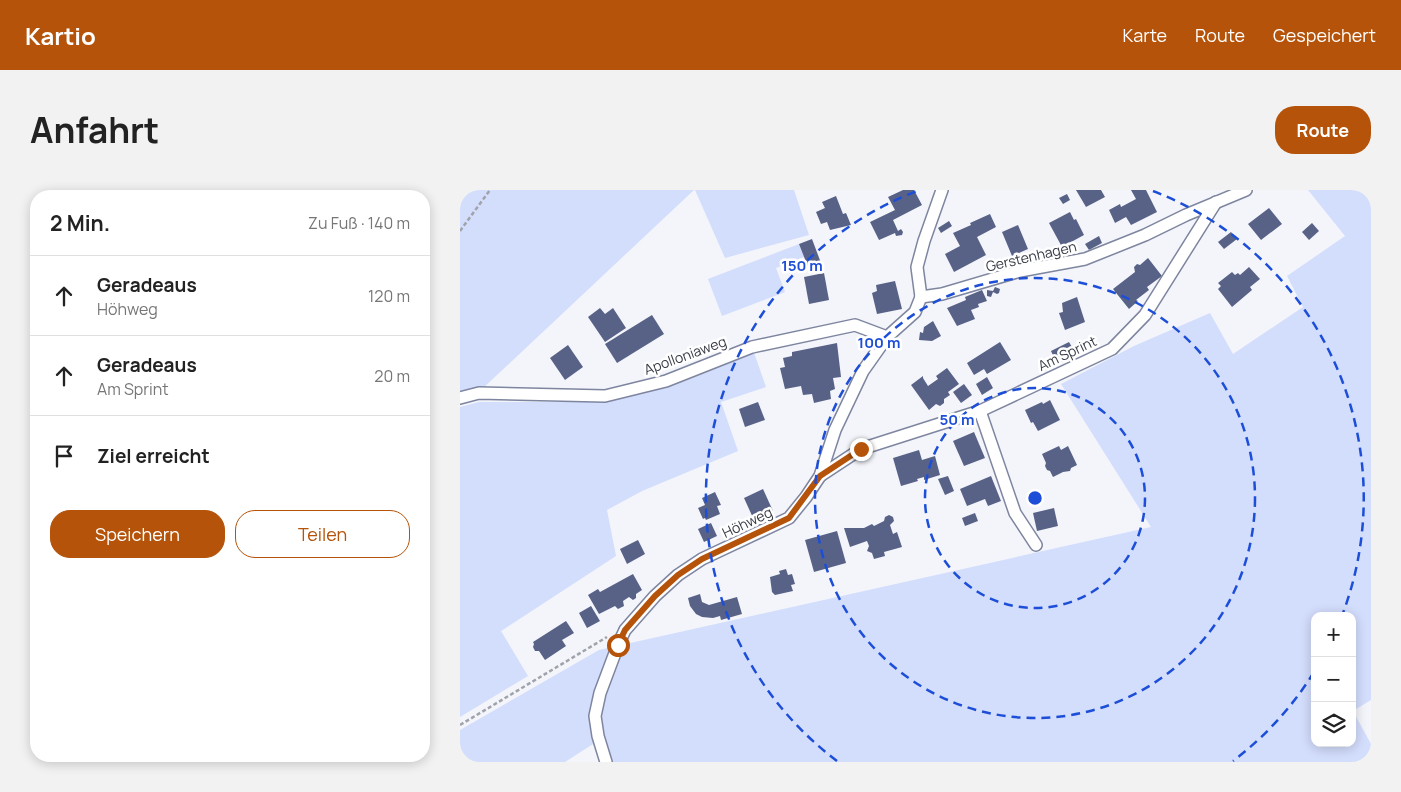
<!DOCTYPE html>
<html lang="de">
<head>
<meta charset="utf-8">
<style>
	body { margin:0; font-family:Manrope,sans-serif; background:#f2f2f2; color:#222 }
	.controls { position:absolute; right:15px; bottom:15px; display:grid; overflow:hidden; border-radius:10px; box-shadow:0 2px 12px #0003 }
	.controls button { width:45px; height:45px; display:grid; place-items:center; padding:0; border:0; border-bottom:1px solid #e0e0e0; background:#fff; color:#222; font:25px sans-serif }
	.stop { position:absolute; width:15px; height:15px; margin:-11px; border:4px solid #b45309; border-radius:50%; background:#fff }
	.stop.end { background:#b45309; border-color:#fff; box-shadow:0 1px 5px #0008 }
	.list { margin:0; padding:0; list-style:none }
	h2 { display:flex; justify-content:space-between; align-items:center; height:65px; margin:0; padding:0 20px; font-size:21px }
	h2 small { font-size:16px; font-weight:400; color:#767676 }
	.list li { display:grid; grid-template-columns:32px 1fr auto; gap:15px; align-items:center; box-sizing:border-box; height:80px; padding:0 20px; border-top:1px solid #e0e0e0 }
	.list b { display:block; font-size:19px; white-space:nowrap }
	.list p { margin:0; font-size:16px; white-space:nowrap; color:#767676 }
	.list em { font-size:16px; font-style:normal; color:#767676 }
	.actions { display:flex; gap:10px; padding:15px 20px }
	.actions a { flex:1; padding:11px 0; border:1px solid #b45309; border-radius:20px; text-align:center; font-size:18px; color:#b45309 }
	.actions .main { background:#b45309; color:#fff }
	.icon { flex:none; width:28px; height:28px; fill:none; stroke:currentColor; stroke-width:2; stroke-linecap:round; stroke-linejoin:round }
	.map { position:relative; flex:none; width:911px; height:572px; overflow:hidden; border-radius:20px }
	header { display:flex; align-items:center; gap:30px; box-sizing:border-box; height:70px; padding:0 25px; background:#b45309; color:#fff }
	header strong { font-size:24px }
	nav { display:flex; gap:28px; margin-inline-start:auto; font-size:18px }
	.intro { display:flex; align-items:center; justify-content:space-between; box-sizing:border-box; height:120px; padding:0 30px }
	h1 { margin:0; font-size:35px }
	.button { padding:12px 22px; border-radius:20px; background:#b45309; color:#fff; font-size:18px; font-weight:700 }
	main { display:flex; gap:30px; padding:0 30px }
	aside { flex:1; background:#fff; border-radius:20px; box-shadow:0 2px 12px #0003 }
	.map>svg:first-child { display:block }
</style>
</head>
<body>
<header>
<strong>Kartio</strong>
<nav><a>Karte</a><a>Route</a><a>Gespeichert</a></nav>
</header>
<div class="intro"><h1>Anfahrt</h1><a class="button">Route</a></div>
<main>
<aside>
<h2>2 Min.<small>Zu Fuß · 140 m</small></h2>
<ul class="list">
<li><svg class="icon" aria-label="ahead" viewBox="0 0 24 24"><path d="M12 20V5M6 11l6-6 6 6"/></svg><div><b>Geradeaus</b><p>Höhweg</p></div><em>120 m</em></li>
<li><svg class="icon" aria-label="ahead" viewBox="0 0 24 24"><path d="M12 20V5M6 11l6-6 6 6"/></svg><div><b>Geradeaus</b><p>Am Sprint</p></div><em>20 m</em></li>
<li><svg class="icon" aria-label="arrive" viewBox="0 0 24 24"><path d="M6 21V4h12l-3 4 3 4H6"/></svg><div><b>Ziel erreicht</b></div></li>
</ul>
<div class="actions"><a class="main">Speichern</a><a>Teilen</a></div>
</aside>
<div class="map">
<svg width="911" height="572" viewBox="0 0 911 572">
	<rect width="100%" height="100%" fill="#f3f5fb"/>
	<g fill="#d3ddfc" fill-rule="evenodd">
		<polygon points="0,0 234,0 21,200 0,205"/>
		<polygon points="235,0 334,0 349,45 265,68"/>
		<path d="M848,0H911V510L893,521L911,554V572H140L133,554L105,572H0V540L139,460L691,337L601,194L674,156L750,123L773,164L843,117L827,86L885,46ZM855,426H892V553H855Z"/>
		<polygon points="339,54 344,67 316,78 325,102 262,126 248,89"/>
		<polygon points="292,157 306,197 261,212 278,261 182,301 147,320 156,366 41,441 68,486 0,527 0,217 19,212 141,212"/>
	</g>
	<g fill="#586287">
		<polygon points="443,0 454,0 462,15 433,30 438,41 441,39 443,42 442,45 436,46 435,43 419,50 410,32 435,20 428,7"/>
		<polygon points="616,0 641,0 645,7 626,17"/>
		<polygon points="671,0 686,0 697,22 671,35 666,27 655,33 649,20 660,14 661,17 676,9"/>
		<polygon points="607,4 610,10 603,14 599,8"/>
		<polygon points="376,6 383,24 386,23 391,35 370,40 367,32 361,34 356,22 365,18 362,12"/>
		<polygon points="809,18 822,34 801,50 788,34"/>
		<polygon points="610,22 614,30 616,29 624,45 602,57 589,33"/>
		<polygon points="530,24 536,37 517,47 526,65 494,82 485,64 500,56 493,43 511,35 510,33"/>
		<polygon points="489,31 492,36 481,43 478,38"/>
		<polygon points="852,33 859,41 849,50 842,42"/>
		<polygon points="558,35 568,59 552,66 542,42"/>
		<polygon points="771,42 777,49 764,59 758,52"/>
		<polygon points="639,46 642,53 629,60 625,54"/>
		<polygon points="352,49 361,73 348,77 339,54"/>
		<polygon points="688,68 702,86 687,97 689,100 676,110 678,111 669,119 653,99 675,82 674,77 677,74 680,75"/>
		<polygon points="789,77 800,89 790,97 792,100 772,117 758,99 761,96 758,93 772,82 775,85 778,83 780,85"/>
		<polygon points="364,83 369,110 349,114 344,87"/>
		<polygon points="435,91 442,119 417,124 412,103 417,101 416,95"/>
		<polygon points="535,97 540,99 539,103 537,104 533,102 531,107 527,106 527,100 533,101"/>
		<polygon points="522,100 527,111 518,114 519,117 511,120 515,129 497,136 487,118 506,110 505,107"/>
		<polygon points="617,107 625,132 605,140 599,123 603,122 602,113"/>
		<polygon points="140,118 145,124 153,118 166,138 145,152 128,127"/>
		<polygon points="192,125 204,144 157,173 145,154"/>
		<polygon points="473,131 481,146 472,151 459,150 460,142 463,143 464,137"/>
		<polygon points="540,152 551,170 527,184 524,179 514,185 507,173"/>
		<polygon points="609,152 616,164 597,174 591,161"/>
		<polygon points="377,153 381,187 373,188 375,199 370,201 371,209 354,213 352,204 343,205 341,196 325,199 320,178 325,177 323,168 332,166 332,162"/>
		<polygon points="108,155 123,177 105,190 90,168"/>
		<polygon points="487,178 499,194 488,202 490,205 484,209 484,213 480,216 476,214 469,220 451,195 463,186 463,188 468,196 478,189 476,186"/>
		<polygon points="527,187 533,198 522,205 516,194"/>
		<polygon points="504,194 512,205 501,213 493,202"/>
		<polygon points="590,210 600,230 578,241 573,232 571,233 565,220 582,212 583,214"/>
		<polygon points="298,212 305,230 285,237 279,219"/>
		<polygon points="514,242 525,268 504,276 493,251"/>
		<polygon points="599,256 601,260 608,256 617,275 611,278 610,281 603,282 593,287 590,281 587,280 585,276 586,273 582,264"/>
		<polygon points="459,260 462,270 475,266 480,285 464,290 464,287 457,289 458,291 441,296 433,268"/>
		<polygon points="488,286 494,301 485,305 478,289"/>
		<polygon points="531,286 541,311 528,316 525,309 507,316 500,299"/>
		<polygon points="303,299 313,321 294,330 284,308"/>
		<polygon points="255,302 261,315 257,316 260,324 246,330 245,328 243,329 238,318 245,315 242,308"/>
		<polygon points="594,318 598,336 577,341 573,323"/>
		<polygon points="515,323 518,331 505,336 502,328"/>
		<polygon points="429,325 433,327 434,331 430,335 433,344 437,342 442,357 424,362 425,366 414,369 412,363 407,361 409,356 407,351 390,357 384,338 404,338 412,334 414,336 424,331 425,327"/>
		<polygon points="251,333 257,346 244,352 238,339"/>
		<polygon points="377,341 386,373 354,382 345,350"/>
		<polygon points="178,350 185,364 167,374 160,359"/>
		<polygon points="326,379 328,385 332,384 335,394 331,395 333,401 315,405 312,402 310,387 320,384 319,381"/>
		<polygon points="173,384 182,400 176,404 176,408 173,410 169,407 163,411 164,416 158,419 155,416 139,424 128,405 138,399 140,402"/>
		<polygon points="240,404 242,412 249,415 277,407 282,424 261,430 260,426 253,428 242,427 236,424 230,416 228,408"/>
		<polygon points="131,416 140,431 127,438 119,423"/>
		<polygon points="106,431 114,443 102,450 106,456 85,470 79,461 75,461 73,457 74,454 73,452"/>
	</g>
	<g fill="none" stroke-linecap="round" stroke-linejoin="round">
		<defs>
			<g id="minor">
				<polyline points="461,107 482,104 560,81 625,69 685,45 726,25 786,0"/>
				<polyline points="461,107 457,77 464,51 482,0"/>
				<polyline points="0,208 19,203 145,206 206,191 292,157 395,135 427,147"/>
				<polyline points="520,221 555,323 576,355"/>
				<polyline points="360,286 401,259 520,221 652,159 685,125 756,12"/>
				<polyline points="146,572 138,546 135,526 140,503 158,455 165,440 195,406 218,385 242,369 329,328 346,307 360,286 375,240 403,181 427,147 455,122 461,107"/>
			</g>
		</defs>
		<use href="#minor" stroke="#7e859f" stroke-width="14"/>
		<g stroke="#a0a3ab" stroke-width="2.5" stroke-dasharray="4 2.5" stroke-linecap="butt">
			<polyline points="0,41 30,0"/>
			<polyline points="0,535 147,447"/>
		</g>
		<use href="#minor" stroke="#fff" stroke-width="11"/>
	</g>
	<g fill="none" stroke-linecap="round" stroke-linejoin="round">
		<polyline stroke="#b45309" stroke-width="6" points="158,455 165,440 195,406 218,385 242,369 329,328 360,286 401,259"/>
	</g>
	<g fill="none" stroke="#1d4ed8" stroke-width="2.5" stroke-dasharray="9 6">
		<circle cx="575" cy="308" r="110"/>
		<circle cx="575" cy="308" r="220"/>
		<path d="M854 482A329 329 0 0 1 773 571M377 571A329 329 0 0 1 457 1M693 1A329 329 0 0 1 883 423"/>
	</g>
	<g text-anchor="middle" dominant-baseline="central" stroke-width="5" stroke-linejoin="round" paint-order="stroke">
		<g font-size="14" fill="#373b45" stroke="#fff">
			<text transform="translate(571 66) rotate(-13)">Gerstenhagen</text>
			<text transform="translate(607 163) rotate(-25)">Am Sprint</text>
			<text transform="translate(225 165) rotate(-20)">Apolloniaweg</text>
			<text transform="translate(287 332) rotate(-25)">Höhweg</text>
		</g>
	</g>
	<circle cx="575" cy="308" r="8" fill="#1d4ed8" stroke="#fff" stroke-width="2.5"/>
	<g font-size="15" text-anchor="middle" font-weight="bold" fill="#1d4ed8" stroke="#fff" stroke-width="5" stroke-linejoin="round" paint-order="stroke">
		<text x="342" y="81">150 m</text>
		<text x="419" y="158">100 m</text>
		<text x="497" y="235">50 m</text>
	</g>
</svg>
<div class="controls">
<button>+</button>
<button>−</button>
<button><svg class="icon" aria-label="layers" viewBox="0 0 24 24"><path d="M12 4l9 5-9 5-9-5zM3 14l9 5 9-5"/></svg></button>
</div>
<div class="stop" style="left:158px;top:455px"></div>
<div class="stop end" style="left:401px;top:259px"></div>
</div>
</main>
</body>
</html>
